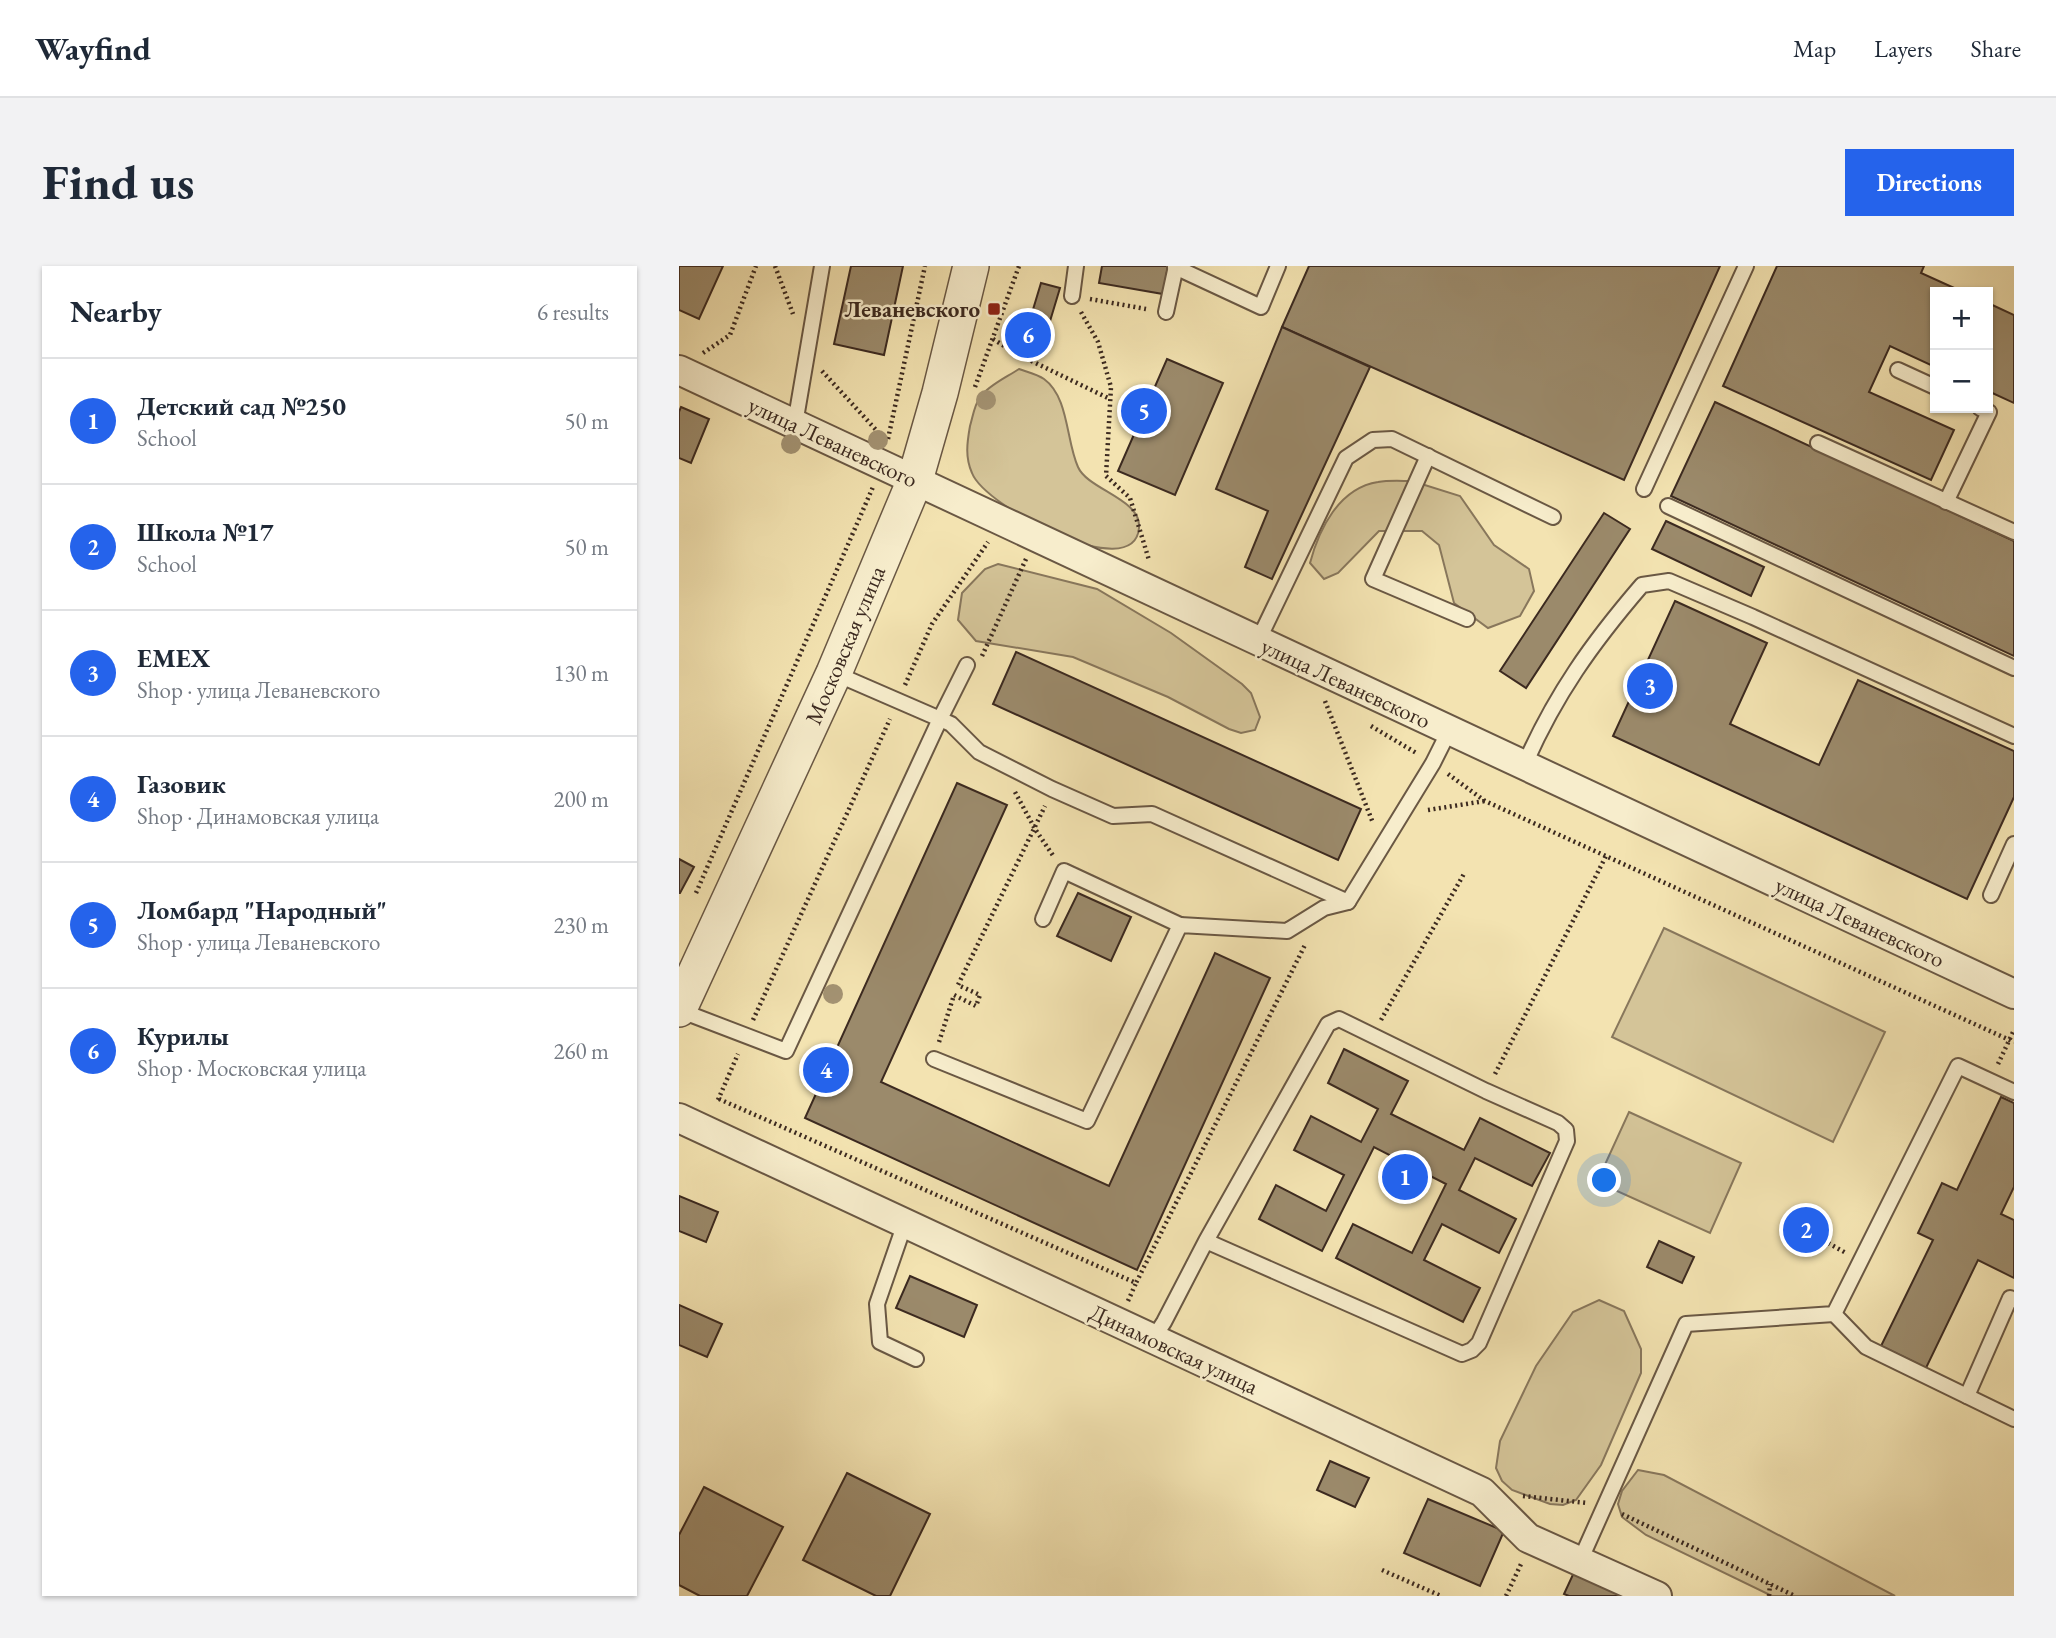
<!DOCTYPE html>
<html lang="en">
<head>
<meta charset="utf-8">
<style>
	body { margin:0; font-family:"EB Garamond",serif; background:#f2f2f3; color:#1f2937 }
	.controls { position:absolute; right:21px; top:21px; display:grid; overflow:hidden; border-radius:0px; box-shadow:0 2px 5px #0004 }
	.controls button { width:63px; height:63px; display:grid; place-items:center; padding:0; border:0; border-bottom:2px solid #e0e1e3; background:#fff; color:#1f2937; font:35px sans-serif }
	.you { position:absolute; left:926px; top:915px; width:24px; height:24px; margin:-18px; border:5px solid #fff; border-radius:50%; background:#1a73e8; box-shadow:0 0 0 10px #1a73e833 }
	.badge { display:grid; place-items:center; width:46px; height:46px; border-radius:50%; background:#2563eb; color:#fff; font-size:23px; font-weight:700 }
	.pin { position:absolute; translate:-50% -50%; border:4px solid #fff; box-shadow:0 2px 7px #0006 }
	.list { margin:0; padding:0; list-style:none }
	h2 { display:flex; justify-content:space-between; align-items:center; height:91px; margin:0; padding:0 28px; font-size:30px }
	h2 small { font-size:23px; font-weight:400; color:#747a83 }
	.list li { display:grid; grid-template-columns:46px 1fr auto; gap:21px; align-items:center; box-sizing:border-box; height:126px; padding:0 28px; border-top:2px solid #e0e1e3 }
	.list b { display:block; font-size:26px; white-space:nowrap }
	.list p { margin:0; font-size:23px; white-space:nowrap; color:#747a83 }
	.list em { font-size:23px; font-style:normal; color:#747a83 }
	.map { position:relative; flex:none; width:1335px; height:1330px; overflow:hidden; border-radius:0px }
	header { display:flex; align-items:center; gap:42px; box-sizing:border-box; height:98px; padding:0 35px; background:#fff; border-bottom:2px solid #e0e1e3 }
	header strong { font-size:33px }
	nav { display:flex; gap:38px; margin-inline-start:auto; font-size:24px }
	.intro { display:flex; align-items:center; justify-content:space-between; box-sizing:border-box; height:168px; padding:0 42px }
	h1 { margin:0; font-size:49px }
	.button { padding:18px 32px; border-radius:0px; background:#2563eb; color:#fff; font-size:24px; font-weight:700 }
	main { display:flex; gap:42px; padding:0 42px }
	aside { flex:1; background:#fff; border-radius:0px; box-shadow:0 2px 5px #0004 }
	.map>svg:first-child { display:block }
</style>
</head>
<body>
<header>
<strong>Wayfind</strong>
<nav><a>Map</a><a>Layers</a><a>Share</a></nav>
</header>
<div class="intro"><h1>Find us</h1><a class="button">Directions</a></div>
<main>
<aside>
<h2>Nearby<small>6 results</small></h2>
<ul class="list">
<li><span class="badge">1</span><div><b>Детский сад №250</b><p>School</p></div><em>50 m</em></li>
<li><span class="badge">2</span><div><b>Школа №17</b><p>School</p></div><em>50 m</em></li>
<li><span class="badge">3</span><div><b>EMEX</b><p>Shop · улица Леваневского</p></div><em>130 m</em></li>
<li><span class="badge">4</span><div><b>Газовик</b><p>Shop · Динамовская улица</p></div><em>200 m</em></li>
<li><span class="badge">5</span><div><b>Ломбард &quot;Народный&quot;</b><p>Shop · улица Леваневского</p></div><em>230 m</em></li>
<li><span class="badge">6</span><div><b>Курилы</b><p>Shop · Московская улица</p></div><em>260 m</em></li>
</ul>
</aside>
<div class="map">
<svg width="1335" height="1330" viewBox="0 0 1335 1330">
	<rect width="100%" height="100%" fill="#f3e3b1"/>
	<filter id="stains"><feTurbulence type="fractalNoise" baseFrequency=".00286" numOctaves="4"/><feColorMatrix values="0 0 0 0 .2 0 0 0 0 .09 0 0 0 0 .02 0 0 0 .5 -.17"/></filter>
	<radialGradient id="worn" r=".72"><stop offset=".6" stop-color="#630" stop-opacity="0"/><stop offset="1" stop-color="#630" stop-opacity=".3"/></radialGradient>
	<g fill="#d4c498" stroke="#88775c" stroke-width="2">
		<path d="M340,103C348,106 358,108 365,113C390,131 387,175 399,201C409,224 463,233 460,262C455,320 306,241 293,207C286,191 288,177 291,160C294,150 295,140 301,131C310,119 328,111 340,103Z"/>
		<path d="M733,215L781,230L815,279L850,303L855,325L841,350L809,362L775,337L760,279L743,265H700L659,307L645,313L631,297C640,263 660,222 699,216C710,214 722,215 733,215Z"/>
		<polygon points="319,298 418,323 492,367 563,418 572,427 581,451 576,464 562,467 550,463 489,431 394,391 297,375 279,354 283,327 306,303"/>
		<polygon points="985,662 1206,766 1154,876 933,771"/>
		<polygon points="950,846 1062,897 1031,967 918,916"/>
		<polygon points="920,1034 945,1045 962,1083 962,1107 922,1199 897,1234 884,1239 871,1238 833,1224 823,1215 817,1202 821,1175 857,1100 894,1046"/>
		<polygon points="959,1204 985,1209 1216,1330 1093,1330 967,1269 943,1251 939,1238 943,1225"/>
	</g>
	<g fill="#9b8a6b" stroke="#3c2a20" stroke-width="2">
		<polygon points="0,0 44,0 20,53 0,44"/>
		<polygon points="172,0 224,0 205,89 155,78"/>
		<polygon points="423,0 489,0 484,28 420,17"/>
		<polygon points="630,0 1041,0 945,214 603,61"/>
		<polygon points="1098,0 1245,0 1242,7 1284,26 1256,26 1256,101 1211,80 1190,126 1275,164 1252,214 1044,120"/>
		<polygon points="362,17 381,22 362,85 343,80"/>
		<polygon points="1309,37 1335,49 1335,137 1309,125"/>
		<polygon points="603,61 691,101 593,313 566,301 589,245 537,223"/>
		<polygon points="488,93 544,117 496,229 439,205"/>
		<polygon points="1036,136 1335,275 1335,390 992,230"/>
		<polygon points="2,141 30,153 12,197 0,192 0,146"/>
		<polygon points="925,247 951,263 847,422 821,405"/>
		<polygon points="987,255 1085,301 1072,330 973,283"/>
		<polygon points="996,335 1088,377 1051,458 1140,499 1179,414 1335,485 1335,531 1288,633 934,470"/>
		<polygon points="337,386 682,543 659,594 314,438"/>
		<polygon points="278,517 328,539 202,816 430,920 536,687 591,712 458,1004 126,852"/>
		<polygon points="0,593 15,601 1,627 0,627"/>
		<polygon points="399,627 452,651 432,695 378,670"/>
		<polygon points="665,783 729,815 712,848 785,884 801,852 871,887 853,920 796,892 780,924 837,953 820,987 763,958 745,994 801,1022 784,1056 657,992 674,958 733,987 767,918 695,881 643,985 580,953 597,919 647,945 665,909 615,884 632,850 682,876 699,843 649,817"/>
		<polygon points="1322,831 1335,837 1335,921 1322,948 1335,954 1335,1012 1299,994 1247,1102 1202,1080 1254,974 1239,967 1263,917 1278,924"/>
		<polygon points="0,930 39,946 27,976 0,965"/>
		<polygon points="980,975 1015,991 1003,1017 968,1001"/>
		<polygon points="231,1010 298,1039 285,1071 217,1042"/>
		<polygon points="0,1039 43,1058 28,1091 0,1079"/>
		<polygon points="651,1195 690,1212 676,1241 638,1224"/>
		<polygon points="168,1207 251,1248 211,1330 197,1330 124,1294"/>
		<polygon points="25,1221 104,1261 68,1330 21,1330 0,1319 0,1269"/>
		<polygon points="749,1233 825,1265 801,1320 725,1287"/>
		<polygon points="897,1302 957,1330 890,1330 885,1328"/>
	</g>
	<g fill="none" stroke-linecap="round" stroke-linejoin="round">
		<defs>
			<g id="service">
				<polyline points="496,1 582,41 599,0"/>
				<polyline points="393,30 397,0"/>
				<polyline points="487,46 497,0"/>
				<polyline points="1219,104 1256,121"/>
				<polyline points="116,158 143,0"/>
				<polyline points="1139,177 1335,266"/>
				<polyline points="749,190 694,313 788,353"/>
				<polyline points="965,223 1067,0"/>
				<polyline points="1267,236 1310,146 1301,142"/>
				<polyline points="989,240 1335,402"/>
				<polyline points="579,375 667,192 694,174 713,173 874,251"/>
				<polyline points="288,399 261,453 272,458 300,486 373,523 434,550 473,548 669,636"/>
				<path d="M845,500C876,429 913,377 963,319L990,315L1074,351L1335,470"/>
				<polyline points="1312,629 1335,578"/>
				<polyline points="364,653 385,605 501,659"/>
				<polyline points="0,744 107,785 261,453 155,407"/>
				<polyline points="255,793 408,855 501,659 608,665 645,642 669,636 754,497 770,465"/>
				<polyline points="226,957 198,1038 201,1076 237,1093"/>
				<polyline points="1155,1048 1187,1081 1335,1153"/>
				<polyline points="474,1073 485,1056 527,975 649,758 660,753 807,825 879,857 887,864 888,875 800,1077 793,1084 783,1088 527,975"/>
				<polyline points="1288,1130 1331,1032"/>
				<polyline points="901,1295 1007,1058 1155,1048 1279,800 1335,826"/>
			</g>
			<g id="minor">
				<polyline points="0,104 1335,728"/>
				<polyline points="0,852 803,1226 849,1272 978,1330"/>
			</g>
			<polyline id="tertiary" points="0,743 155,407 236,214 261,127 292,0"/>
		</defs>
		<use href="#service" stroke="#6a5844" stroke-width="18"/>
		<use href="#minor" stroke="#6a5844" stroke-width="32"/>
		<use href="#tertiary" stroke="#6a5844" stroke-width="38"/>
		<g stroke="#3c2a20" stroke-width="4.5" stroke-dasharray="2 3.5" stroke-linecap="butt">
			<polyline points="96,0 114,48"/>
			<polyline points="411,33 467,43"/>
			<polyline points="402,46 419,76 432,121 427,210 451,232 470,294"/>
			<polyline points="314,73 338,88 431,133"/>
			<polyline points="24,87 51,69 77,0"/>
			<polyline points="143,105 199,166"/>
			<polyline points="296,121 340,0"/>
			<polyline points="209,173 246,0"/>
			<polyline points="303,390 347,293"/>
			<polyline points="226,419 253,358 309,276"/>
			<polyline points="646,435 694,557"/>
			<polyline points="692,460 739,488"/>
			<polyline points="769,508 806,535 1335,776"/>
			<polyline points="336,526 356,563 375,591"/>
			<polyline points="749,544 806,535"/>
			<polyline points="17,627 194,221"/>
			<polyline points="74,754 211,453"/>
			<polyline points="702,754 786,606"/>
			<polyline points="260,776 275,729 297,740 301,729 279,719 366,540"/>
			<polyline points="1319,798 1335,764"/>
			<polyline points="816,808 927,590"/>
			<polyline points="40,833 457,1017 627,677"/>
			<polyline points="39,834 59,788"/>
			<polyline points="1106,953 1167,987"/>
			<polyline points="449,1035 457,1017"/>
			<polyline points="844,1230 908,1237"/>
			<polyline points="943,1248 1116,1330"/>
			<polyline points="703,1304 762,1330"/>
			<polyline points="827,1330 843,1296"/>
			<polyline points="1090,1330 1091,1318"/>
		</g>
		<use href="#service" stroke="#f7edcc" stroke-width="14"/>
		<use href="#minor" stroke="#f7edcc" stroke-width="28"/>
		<use href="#tertiary" stroke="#f7edcc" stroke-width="35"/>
	</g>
	<g fill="#a39272">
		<circle cx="307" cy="134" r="10"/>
		<circle cx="199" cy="174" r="10"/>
		<circle cx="112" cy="178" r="10"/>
		<circle cx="154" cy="728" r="10"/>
	</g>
	<rect fill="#8f2418" stroke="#f7edcc" stroke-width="2.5" x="308" y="36" width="14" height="14" rx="3.5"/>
	<g text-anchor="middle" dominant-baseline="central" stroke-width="5" stroke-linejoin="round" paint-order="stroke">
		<g font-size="23" font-weight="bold" fill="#3c2a20" stroke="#f7edcc" text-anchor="end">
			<text x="301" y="43">Леваневского</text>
		</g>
		<g font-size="23" fill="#3c2a20" stroke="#f7edcc">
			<text transform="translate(154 176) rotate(25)">улица Леваневского</text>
			<text transform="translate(166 379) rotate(-67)">Московская улица</text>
			<text transform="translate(667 417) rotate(25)">улица Леваневского</text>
			<text transform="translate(1181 656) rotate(25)">улица Леваневского</text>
			<text transform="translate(495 1083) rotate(25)">Динамовская улица</text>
		</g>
	</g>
	<rect width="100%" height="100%" filter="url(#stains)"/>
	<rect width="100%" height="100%" fill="url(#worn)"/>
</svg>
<div class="controls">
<button>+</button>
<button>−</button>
</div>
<div class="you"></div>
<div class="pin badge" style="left:726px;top:911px">1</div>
<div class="pin badge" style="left:1127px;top:964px">2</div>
<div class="pin badge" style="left:971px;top:420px">3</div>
<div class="pin badge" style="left:147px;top:804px">4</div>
<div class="pin badge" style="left:465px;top:145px">5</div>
<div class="pin badge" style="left:349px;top:69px">6</div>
</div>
</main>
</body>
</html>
